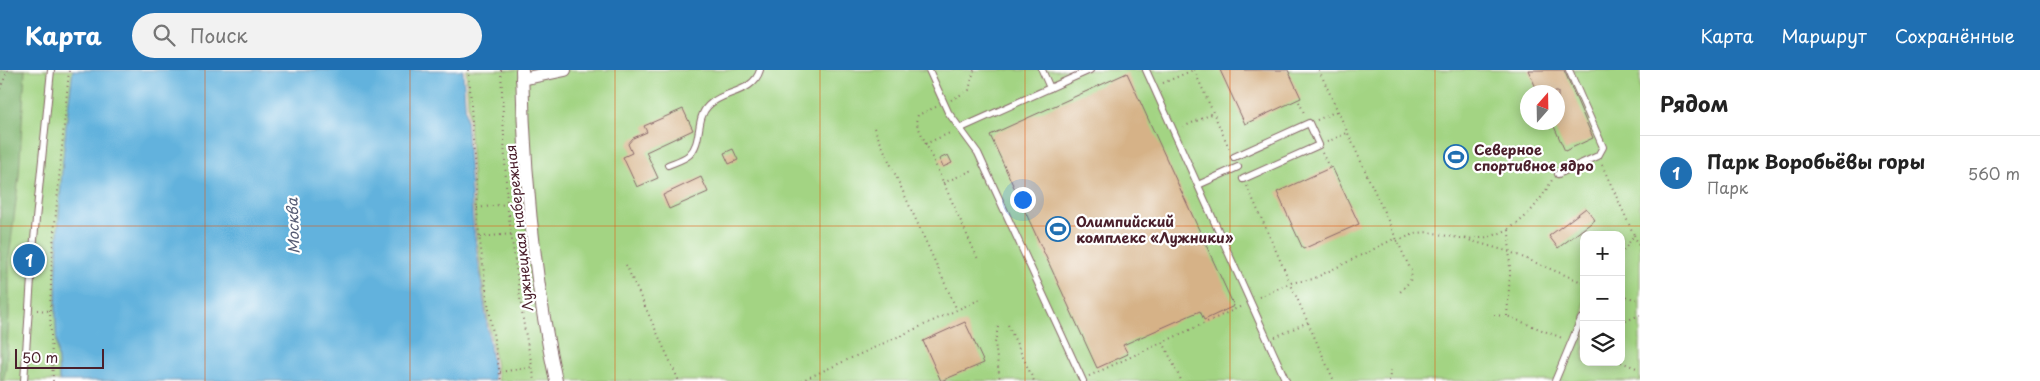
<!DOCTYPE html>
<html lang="ru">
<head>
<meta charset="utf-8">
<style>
	body { margin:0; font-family:"Playpen Sans",sans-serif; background:#f2f2f2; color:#222 }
	.controls { position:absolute; right:15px; bottom:15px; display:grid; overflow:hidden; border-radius:10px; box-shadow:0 2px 12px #0003 }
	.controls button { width:45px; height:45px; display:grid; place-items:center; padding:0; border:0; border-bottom:1px solid #e0e0e0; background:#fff; color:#222; font:25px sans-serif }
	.compass { position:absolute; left:1520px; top:15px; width:45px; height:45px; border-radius:50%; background:#fff; box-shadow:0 2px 12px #0003; rotate:20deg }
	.scale { position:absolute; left:15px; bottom:12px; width:89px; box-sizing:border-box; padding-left:5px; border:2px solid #4a1f2b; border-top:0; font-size:14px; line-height:18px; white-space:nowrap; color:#4a1f2b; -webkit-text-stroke:4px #fff; paint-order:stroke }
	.you { position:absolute; left:1022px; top:129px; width:18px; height:18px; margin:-12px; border:4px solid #fff; border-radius:50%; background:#1a73e8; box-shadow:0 0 0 8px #1a73e833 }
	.badge { display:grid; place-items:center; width:32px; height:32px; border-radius:50%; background:#1f6fb2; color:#fff; font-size:16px; font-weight:700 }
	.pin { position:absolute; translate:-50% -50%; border:2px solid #fff; box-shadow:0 1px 5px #0006 }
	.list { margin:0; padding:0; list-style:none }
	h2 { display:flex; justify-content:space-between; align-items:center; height:65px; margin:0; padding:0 20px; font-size:21px }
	h2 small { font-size:16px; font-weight:400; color:#767676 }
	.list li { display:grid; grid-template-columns:32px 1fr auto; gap:15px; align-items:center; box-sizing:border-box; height:75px; padding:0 20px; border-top:1px solid #e0e0e0 }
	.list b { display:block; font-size:19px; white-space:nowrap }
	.list p { margin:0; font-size:16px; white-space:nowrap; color:#767676 }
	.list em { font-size:16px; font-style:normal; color:#767676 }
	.icon { flex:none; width:28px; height:28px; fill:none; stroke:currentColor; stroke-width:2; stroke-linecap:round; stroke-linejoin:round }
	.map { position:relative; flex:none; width:1640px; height:311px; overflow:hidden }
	header { display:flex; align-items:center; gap:30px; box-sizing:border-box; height:70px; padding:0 25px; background:#1f6fb2; color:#fff }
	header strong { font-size:24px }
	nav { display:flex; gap:28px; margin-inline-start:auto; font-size:18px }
	.search { width:350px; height:45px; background:#f2f2f2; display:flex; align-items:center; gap:12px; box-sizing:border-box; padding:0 18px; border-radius:28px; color:#767676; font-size:19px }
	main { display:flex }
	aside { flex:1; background:#fff }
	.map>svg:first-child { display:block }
</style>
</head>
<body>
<header>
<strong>Карта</strong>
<div class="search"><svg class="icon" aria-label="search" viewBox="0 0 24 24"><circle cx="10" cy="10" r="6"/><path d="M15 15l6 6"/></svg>Поиск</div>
<nav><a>Карта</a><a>Маршрут</a><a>Сохранённые</a></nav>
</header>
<main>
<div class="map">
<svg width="1640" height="311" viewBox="0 0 1640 311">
	<rect width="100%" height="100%" fill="#fff"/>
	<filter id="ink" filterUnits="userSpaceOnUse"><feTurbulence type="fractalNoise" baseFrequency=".02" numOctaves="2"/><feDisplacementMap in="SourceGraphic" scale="10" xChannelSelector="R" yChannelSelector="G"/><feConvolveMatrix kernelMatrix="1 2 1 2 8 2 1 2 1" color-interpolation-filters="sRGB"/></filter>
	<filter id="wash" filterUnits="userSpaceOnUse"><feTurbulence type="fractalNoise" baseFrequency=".0096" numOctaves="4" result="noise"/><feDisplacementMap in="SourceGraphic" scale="20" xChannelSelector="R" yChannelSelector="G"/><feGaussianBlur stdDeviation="1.12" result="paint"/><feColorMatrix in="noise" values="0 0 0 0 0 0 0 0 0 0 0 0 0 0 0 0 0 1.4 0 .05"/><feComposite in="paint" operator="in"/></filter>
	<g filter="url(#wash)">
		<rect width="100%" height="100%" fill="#f7eddb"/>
		<g fill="#a3d483" stroke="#767a57" fill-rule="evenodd">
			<path d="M0,0H73C62,78 57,156 56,235C55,260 58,286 59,311H0Z"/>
			<path d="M466,0H1640V311H498L485,230L475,153ZM1528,22H1558V52H1528ZM1584,165H1621V292H1584Z"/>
		</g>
		<polygon fill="#82b671" stroke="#666a4e" points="0,0 25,0 19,106 9,188 9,245 6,298 3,311 0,311"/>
		<path fill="#62b2dd" stroke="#566884" d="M73,0H463L473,153L495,311H59C58,286 55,260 56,235C57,156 62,78 73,0Z"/>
		<g id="blocks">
			<g fill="#d6b287">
				<polygon points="1220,0 1288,0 1301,28 1245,54"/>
				<polygon points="1528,0 1564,0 1593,68 1565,81 1552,52 1558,52 1558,22 1538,22"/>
				<polygon points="1127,3 1234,236 1204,250 1200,241 1123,275 1128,284 1097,298 990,65"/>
				<polygon points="683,39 693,60 646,82 658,108 637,117 623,87 632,83 628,74 633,68 647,62 644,56"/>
				<polygon points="733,79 738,90 729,94 724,83"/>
				<polygon points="948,85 952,93 943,97 939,89"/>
				<polygon points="1332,97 1359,154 1303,179 1277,122"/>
				<polygon points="701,107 708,122 669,139 663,125"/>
				<polygon points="1586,138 1595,150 1558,178 1549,166"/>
				<polygon points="965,252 984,293 941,311 923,271"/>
			</g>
		</g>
	</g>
	<g filter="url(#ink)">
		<use href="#blocks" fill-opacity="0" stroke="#876769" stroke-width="1"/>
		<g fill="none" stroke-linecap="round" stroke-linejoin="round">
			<defs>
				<g id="lane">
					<polyline points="929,0 948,42 978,83 1083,311"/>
					<polyline points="1042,0 1050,18"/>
					<polyline points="1146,0 1286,311"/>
					<polyline points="961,58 1090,0"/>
					<polyline points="1234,87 1309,53 1319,75 1243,109"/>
					<path d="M668,95C675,92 683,90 689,85C703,72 695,49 708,36C723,20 753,24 760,0"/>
					<polyline points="1558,104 1598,86 1603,77 1569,0"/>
					<polyline points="1198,115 1238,97"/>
					<polyline points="24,311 33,179 51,0"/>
					<polyline points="1555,311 1581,249"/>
				</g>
				<g id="street">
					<path d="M522,0C524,105 534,209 556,311"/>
					<polyline points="522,9 565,0"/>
				</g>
			</defs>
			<use href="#lane" stroke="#876769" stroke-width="8"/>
			<use href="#street" stroke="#876769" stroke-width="14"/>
			<g stroke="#876769" stroke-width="2" stroke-dasharray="1 4" stroke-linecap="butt">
				<polyline points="469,0 478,155 487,227 501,311"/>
				<polyline points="501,0 507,134 524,256 535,311"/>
				<polyline points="1194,0 1230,80"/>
				<polyline points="1319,0 1412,203 1410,211 1400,222"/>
				<polyline points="1163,13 1193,0"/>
				<polyline points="0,19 8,0"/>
				<polyline points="951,30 969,20 974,0"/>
				<polyline points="1299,32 1305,45"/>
				<polyline points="936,37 918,45 916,52 978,189"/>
				<polyline points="1317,50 1337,41"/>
				<polyline points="1183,57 1214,43"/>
				<polyline points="874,58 957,240"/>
				<polyline points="1327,72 1347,63"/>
				<polyline points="925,74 952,62"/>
				<polyline points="1322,83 1329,97"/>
				<polyline points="1602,95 1634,165 1621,185"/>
				<polyline points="943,113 975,99"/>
				<polyline points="1247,116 1334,311"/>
				<polyline points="477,138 507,134"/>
				<polyline points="509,145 519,144"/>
				<polyline points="1634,165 1640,178"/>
				<polyline points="480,167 512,164"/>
				<polyline points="1465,169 1510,182 1584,213"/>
				<path d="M1397,171C1431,156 1428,164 1460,168C1506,173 1532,146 1552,110"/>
				<polyline points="626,195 679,311"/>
				<polyline points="1621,226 1640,230"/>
				<polyline points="1259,227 1290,213 1313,209 1396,168"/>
				<polyline points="37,240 50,241"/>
				<polyline points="1494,245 1507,246 1562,268"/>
				<polyline points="1507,246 1510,205 1509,158"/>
				<polyline points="1621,253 1640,245"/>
				<polyline points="1008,255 1034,311"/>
				<polyline points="998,257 995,273 1000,311"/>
				<polyline points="1275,267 1308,252"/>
				<polyline points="1163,272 1181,310"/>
				<polyline points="1621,292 1639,299"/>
				<polyline points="500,302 532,297"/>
				<polyline points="1089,306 1242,236"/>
				<polyline points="53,311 50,241 52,186 69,0"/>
				<polyline points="801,311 983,228"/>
				<polyline points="1389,311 1391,297"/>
			</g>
			<use href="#lane" stroke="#fff" stroke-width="6"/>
			<use href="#street" stroke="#fff" stroke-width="12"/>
		</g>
	</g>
	<path fill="none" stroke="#e8590c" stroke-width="1" stroke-opacity="0.55" d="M205,0V311M410,0V311M615,0V311M820,0V311M1025,0V311M1230,0V311M1435,0V311M0,156H1640"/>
	<defs>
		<symbol id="stadium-ring" viewBox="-11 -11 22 22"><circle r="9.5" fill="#fff" stroke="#1f6fb2" stroke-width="1.5"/><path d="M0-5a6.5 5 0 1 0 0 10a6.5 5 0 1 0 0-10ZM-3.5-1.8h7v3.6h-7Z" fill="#1f6fb2"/></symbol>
	</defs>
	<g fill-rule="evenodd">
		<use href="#stadium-ring" x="1442" y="73" width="28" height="28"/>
		<use href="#stadium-ring" x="1044" y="145" width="28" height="28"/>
	</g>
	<g text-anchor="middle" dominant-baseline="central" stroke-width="4.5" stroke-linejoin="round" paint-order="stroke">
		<g font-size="14" font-weight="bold" fill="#4a1f2b" stroke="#fff" text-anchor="start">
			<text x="1474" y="79">Северное<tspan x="1474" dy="16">спортивное ядро</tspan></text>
			<text x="1076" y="151">Олимпийский<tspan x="1076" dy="16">комплекс «Лужники»</tspan></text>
		</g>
		<g font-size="14" fill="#4a1f2b" stroke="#fff">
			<text transform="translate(519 158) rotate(-96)">Лужнецкая набережная</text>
		</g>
		<g font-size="15" font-style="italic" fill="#545a72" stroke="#fff">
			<text transform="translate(292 156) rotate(-92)">Москва</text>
		</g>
	</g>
</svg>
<div class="controls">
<button>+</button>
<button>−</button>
<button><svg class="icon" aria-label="layers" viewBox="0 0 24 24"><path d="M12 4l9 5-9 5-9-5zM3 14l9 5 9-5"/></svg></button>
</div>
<svg class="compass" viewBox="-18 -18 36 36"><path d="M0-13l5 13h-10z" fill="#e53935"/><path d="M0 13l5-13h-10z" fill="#767676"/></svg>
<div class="scale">50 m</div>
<div class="you"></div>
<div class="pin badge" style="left:29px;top:190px">1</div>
</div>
<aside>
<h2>Рядом<small></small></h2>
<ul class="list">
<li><span class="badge">1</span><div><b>Парк Воробьёвы горы</b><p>Парк</p></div><em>560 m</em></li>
</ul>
</aside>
</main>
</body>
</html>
